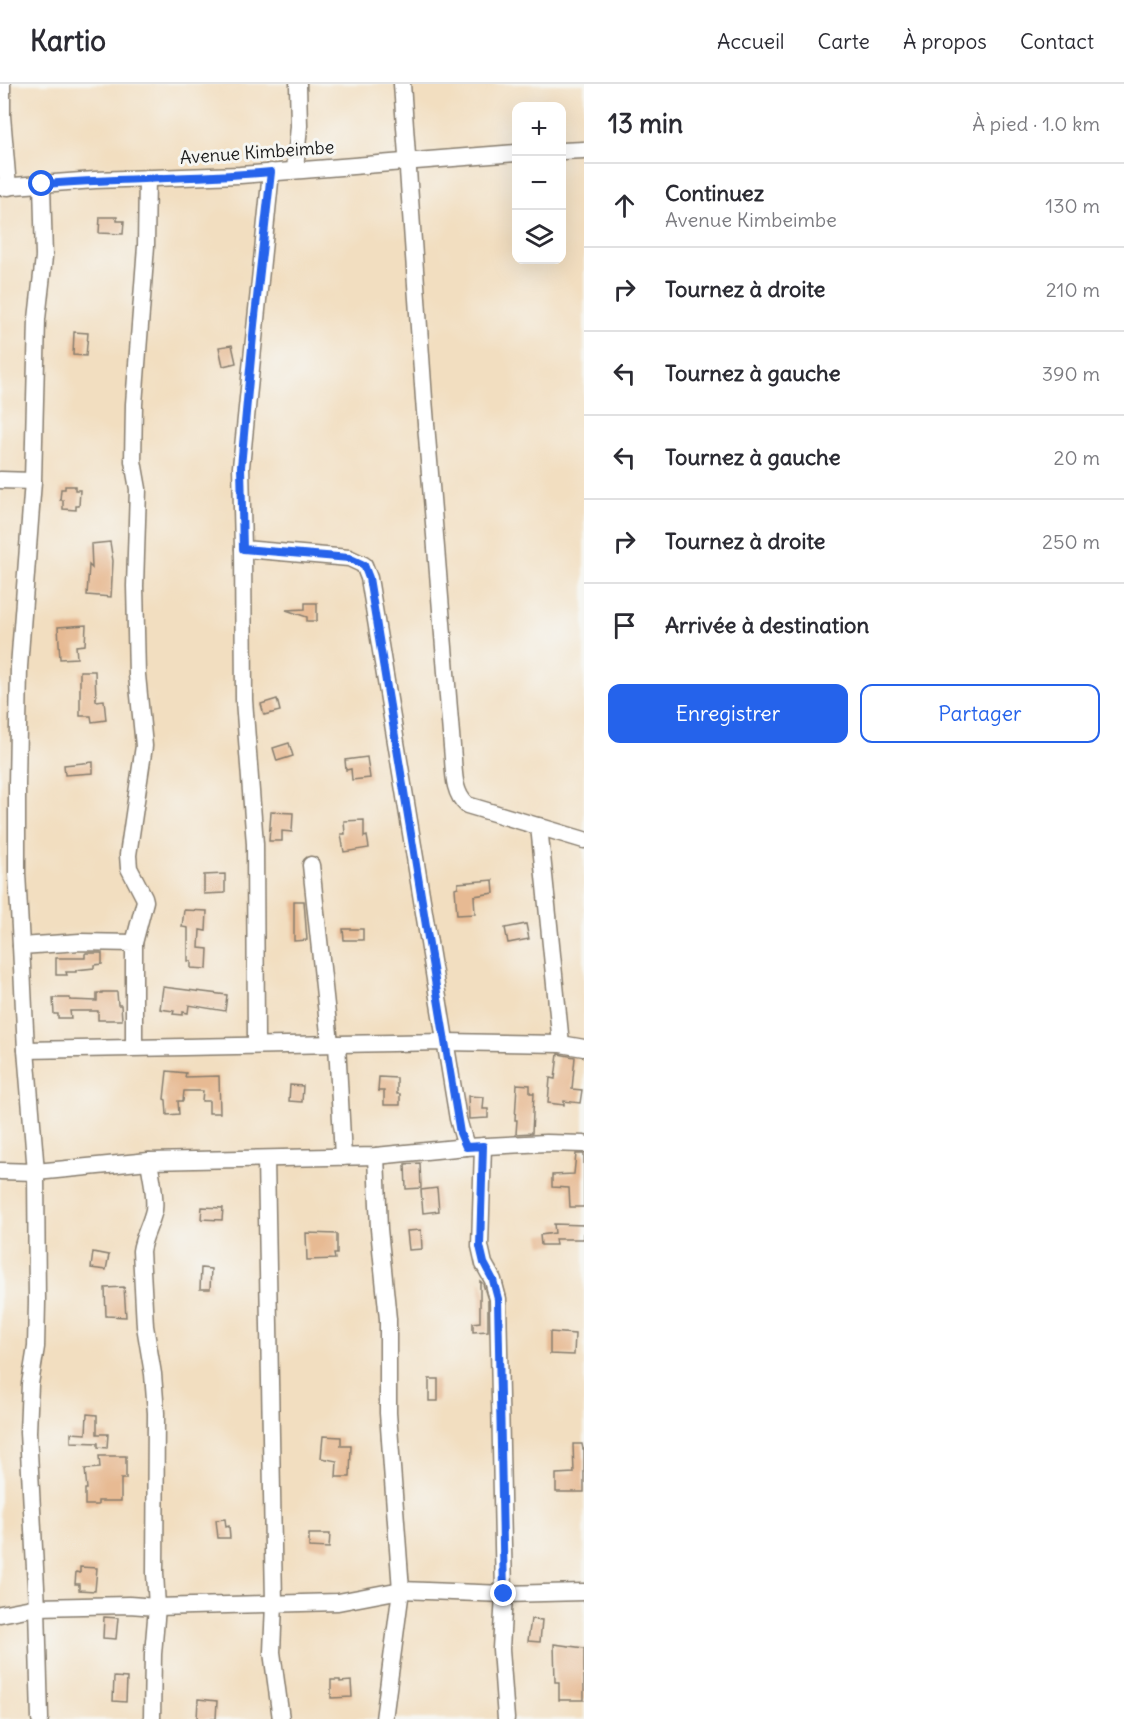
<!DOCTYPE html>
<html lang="fr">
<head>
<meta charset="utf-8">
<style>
	body { margin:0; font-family:Delius,sans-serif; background:#f7f7f7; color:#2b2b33 }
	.controls { position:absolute; right:18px; top:18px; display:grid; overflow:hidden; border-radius:12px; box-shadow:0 6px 24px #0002 }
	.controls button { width:54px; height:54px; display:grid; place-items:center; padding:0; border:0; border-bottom:2px solid #e1e1e2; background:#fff; color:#2b2b33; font:30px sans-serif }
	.stop { position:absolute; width:18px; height:18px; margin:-14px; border:4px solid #2563eb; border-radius:50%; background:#fff }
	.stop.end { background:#2563eb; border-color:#fff; box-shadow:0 2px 6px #0008 }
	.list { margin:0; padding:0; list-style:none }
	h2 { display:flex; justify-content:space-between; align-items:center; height:78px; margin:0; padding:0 24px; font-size:26px }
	h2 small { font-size:20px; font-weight:400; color:#7c7c81 }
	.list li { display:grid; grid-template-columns:39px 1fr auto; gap:18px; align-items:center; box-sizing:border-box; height:84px; padding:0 24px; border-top:2px solid #e1e1e2 }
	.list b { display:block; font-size:22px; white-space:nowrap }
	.list p { margin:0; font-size:20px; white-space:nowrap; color:#7c7c81 }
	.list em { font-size:20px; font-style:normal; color:#7c7c81 }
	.actions { display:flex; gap:12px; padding:18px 24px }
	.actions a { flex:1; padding:14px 0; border:2px solid #2563eb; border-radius:12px; text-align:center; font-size:21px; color:#2563eb }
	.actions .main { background:#2563eb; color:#fff }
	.icon { flex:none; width:33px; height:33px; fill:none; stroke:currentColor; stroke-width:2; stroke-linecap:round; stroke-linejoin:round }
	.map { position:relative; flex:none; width:584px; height:1635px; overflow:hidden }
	header { display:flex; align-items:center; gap:36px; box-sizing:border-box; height:84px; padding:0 30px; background:#fff; border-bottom:2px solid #e1e1e2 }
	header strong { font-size:28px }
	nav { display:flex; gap:33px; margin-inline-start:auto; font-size:21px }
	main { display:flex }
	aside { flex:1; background:#fff }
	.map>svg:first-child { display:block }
</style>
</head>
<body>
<header>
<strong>Kartio</strong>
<nav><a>Accueil</a><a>Carte</a><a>À propos</a><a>Contact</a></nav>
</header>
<main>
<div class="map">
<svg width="584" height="1635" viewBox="0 0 584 1635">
	<rect width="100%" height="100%" fill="#f6f6f2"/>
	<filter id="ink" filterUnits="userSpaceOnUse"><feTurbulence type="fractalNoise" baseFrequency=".0167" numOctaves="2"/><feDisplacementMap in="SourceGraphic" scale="12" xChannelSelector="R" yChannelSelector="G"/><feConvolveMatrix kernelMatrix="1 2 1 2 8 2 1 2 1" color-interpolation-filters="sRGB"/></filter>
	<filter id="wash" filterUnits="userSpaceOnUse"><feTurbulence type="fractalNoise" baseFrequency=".008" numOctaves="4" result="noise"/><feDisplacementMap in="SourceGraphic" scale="24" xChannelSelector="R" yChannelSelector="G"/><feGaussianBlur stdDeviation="1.35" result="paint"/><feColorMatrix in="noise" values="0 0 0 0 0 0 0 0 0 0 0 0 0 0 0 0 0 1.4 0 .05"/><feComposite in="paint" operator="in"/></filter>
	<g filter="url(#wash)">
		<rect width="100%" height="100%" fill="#f2dec0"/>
		<g id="blocks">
			<g fill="#e7ba93">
				<polygon points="100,133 117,133 117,137 124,137 123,150 99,149"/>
				<polygon points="74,248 88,249 86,272 73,271"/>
				<polygon points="232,261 236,279 223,282 219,263"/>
				<polygon points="65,402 75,402 75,406 80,406 79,422 76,422 76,426 63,425 63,416 60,416 61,405 65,405"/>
				<polygon points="110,458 113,477 111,513 87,511 89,481 92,484 91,460"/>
				<polygon points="305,519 317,519 317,537 307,537 307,533 286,526 305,525"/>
				<polygon points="86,541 85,561 76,562 77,574 60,575 58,543"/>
				<polygon points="80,587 95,587 96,617 104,616 106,636 92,638 91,632 80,632"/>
				<polygon points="277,615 280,627 264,631 261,620"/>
				<polygon points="289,659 293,672 277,677 273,664"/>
				<polygon points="367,673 370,694 352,696 351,685 346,686 345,676"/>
				<polygon points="93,678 93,689 65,691 64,681"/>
				<polygon points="271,728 293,729 292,748 282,747 282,757 269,757"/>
				<polygon points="364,736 364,753 367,752 369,764 344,768 341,750 345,750 344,737"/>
				<polygon points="225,790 225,809 204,810 204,791"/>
				<polygon points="493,796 494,809 474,812 475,830 457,831 455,804 458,803 458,799"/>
				<polygon points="294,817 304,817 307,856 294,857"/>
				<polygon points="184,826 207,827 206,847 200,846 199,864 208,865 207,885 191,884 191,877 188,877 188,844 182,843"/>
				<polygon points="526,840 529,855 508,859 505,844"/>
				<polygon points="343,845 363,845 363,856 344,856"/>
				<polygon points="86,869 102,869 102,880 94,881 94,884 76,886 76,888 66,888 67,891 56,891 56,874 85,874 85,870"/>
				<polygon points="163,903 227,911 225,927 189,921 188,929 183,928 183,931 173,930 174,927 160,925"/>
				<polygon points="102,908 117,908 118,921 121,921 122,936 98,936 98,927 70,927 71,934 58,934 58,930 54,930 53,914 70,914 70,916 97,917 97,909 102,909"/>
				<polygon points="558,970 575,973 572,1005 582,1006 580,1019 564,1017 564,1021 548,1019 550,994 555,995"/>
				<polygon points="167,987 186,989 185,993 219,992 220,1029 209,1029 209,1017 202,1017 203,1007 184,1007 183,1017 178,1017 179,1030 167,1031 166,1016 164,1015"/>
				<polygon points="379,993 397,994 397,1010 400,1010 400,1021 384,1021 384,1007 378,1007"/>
				<polygon points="517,1000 530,1001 530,1009 534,1009 532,1049 516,1050 517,1036 515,1036"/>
				<polygon points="290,1001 303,1002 302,1018 289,1017"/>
				<polygon points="468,1012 484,1013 483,1025 488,1025 488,1034 469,1035"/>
				<polygon points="576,1070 584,1070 584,1123 570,1123 569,1104 552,1103 552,1091 574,1090"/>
				<polygon points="420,1079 421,1104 406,1105 405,1080"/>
				<polygon points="437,1104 439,1127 423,1129 421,1106"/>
				<polygon points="202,1123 223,1124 222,1136 201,1135"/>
				<polygon points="554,1140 584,1141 584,1155 555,1155 556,1161 541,1161 540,1151 555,1149"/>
				<polygon points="421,1146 422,1165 409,1166 407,1147"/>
				<polygon points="306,1149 337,1150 337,1170 334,1170 335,1175 307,1176"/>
				<polygon points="93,1168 109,1171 106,1186 91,1184"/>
				<polygon points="201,1184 211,1185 210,1205 200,1205"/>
				<polygon points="480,1197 483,1200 488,1216 488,1247 473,1248 473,1239 480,1238"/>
				<polygon points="124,1203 126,1233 106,1232 105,1204"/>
				<polygon points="550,1248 575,1250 574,1271 550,1270"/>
				<rect x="429" y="1295" width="9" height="22"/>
				<polygon points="87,1330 97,1331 97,1350 108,1350 107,1364 98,1363 98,1359 71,1358 71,1349 86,1350"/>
				<polygon points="323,1352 341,1353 341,1362 351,1362 350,1393 336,1393 337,1377 321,1374"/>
				<polygon points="573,1360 582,1360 583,1365 584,1365 584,1408 556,1408 556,1390 574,1389"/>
				<polygon points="99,1372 126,1372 126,1395 121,1395 121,1417 98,1417 98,1421 85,1421 85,1405 87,1405 85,1385 100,1384"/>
				<polygon points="225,1435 226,1443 229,1442 230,1454 218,1454 216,1436"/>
				<polygon points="309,1450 330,1450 329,1464 309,1463"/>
				<polygon points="80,1483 97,1484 95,1507 79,1506 79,1500 75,1500 76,1488 80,1489"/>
				<polygon points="104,1533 118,1534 116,1555 103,1554"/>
				<polygon points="531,1535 542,1536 540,1558 528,1557"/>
				<polygon points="554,1560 584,1564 584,1616 559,1616 559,1598 555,1598"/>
				<polygon points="114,1593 127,1594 126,1618 113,1617"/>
				<polygon points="331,1596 340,1596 340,1598 351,1597 352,1613 331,1614"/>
				<polygon points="198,1615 217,1617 216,1635 197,1635"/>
			</g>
		</g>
	</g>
	<g filter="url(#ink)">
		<use href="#blocks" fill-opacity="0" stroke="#877d6e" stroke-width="1.5"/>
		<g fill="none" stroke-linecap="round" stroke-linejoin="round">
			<defs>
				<g id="minor">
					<polyline points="2,0 2,32 8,103"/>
					<path d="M402,0L424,315L453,675C454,691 454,710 467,721L584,756"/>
					<polyline points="562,67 584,66"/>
					<polyline points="295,86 299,42 298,0"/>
					<polyline points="0,103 95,96 240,91 516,69"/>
					<polyline points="0,396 33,397"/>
					<polyline points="243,465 349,474 364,481 369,494 458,1035 466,1063"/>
					<polyline points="539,742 561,960"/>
					<polyline points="311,781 330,959"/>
					<polyline points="134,859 145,817 144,813 129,784 128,771 144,662 137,591 135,502 138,405 133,377 134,320 146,162 147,94"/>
					<polyline points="21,862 17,789 17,701 19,583 33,397 37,235 44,173 42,100"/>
					<polyline points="256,960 255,760 244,616 243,465 241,383 271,88"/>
					<polyline points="337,960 343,1073"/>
					<polyline points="26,966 445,958 561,960 584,964"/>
					<polyline points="483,1062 480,1162 484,1180 493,1196 498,1215 504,1510 501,1565 506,1635"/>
					<polyline points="376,1072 379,1145 388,1235 388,1329 401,1506 384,1635"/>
					<polyline points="266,1075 274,1519 272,1568 281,1635"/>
					<path d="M149,1077C151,1092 156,1110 154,1126C151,1140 143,1153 141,1167L145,1242L153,1290L156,1329L155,1489L157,1523L153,1570L152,1635"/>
					<polyline points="0,1087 36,1088 149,1077 376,1072 466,1063 546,1059 584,1060"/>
					<polyline points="0,1530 37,1523 129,1521 157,1523 338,1518 401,1506 504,1510 584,1508"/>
					<polyline points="40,1635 37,1523 28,1348 30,1300 36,1263 37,1218 36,1088 26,966 21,862 80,858 134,859 134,963"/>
				</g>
			</defs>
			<use href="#minor" stroke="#877d6e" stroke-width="19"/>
			<use href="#minor" stroke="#fff" stroke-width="16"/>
		</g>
	</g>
	<g fill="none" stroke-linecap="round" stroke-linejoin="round" filter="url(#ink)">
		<path stroke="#2563eb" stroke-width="8" d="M42,100C119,94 195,95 271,88L254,241L241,383L243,465L349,474L364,481L369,494L460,1049L466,1063L483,1062L480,1162L484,1179L493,1196L498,1215L504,1510"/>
	</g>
	<g text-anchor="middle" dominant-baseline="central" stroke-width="6" stroke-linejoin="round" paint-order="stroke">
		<g font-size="18" fill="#1c1c1c" stroke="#f6f6f2">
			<text transform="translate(257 68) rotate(-4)">Avenue Kimbeimbe</text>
		</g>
	</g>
</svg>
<div class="controls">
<button>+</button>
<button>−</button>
<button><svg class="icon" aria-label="layers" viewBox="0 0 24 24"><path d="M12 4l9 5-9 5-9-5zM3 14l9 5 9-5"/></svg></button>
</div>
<div class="stop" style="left:42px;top:100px"></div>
<div class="stop end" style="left:504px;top:1510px"></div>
</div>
<aside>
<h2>13 min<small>À pied · 1.0 km</small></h2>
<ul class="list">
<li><svg class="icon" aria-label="ahead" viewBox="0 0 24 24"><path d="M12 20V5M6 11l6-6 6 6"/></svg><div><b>Continuez</b><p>Avenue Kimbeimbe</p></div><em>130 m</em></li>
<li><svg class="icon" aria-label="right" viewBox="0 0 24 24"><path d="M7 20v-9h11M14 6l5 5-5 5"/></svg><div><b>Tournez à droite</b></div><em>210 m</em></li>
<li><svg class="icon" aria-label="left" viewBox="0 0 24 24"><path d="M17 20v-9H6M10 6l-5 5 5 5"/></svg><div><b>Tournez à gauche</b></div><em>390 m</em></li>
<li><svg class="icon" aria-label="left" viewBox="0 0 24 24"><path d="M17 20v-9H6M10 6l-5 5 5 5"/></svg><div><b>Tournez à gauche</b></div><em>20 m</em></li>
<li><svg class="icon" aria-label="right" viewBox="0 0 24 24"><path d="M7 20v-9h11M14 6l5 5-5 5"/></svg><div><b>Tournez à droite</b></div><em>250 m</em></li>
<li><svg class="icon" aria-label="arrive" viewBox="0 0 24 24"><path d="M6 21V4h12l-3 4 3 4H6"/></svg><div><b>Arrivée à destination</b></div></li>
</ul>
<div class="actions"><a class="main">Enregistrer</a><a>Partager</a></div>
</aside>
</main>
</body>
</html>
